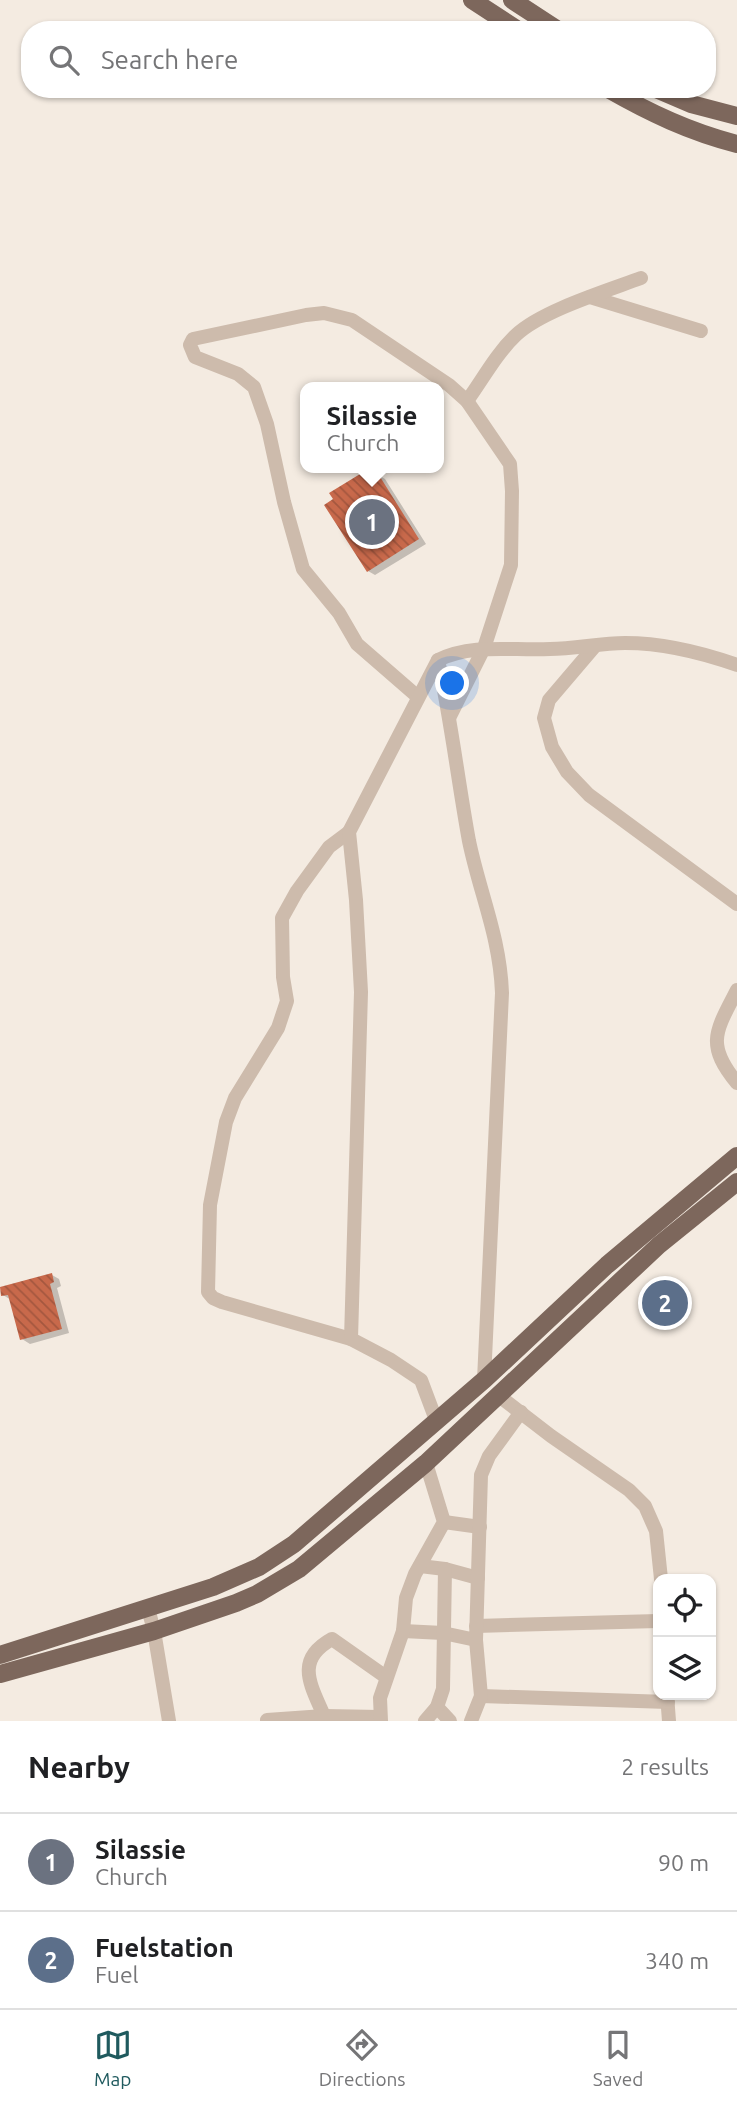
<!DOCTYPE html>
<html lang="en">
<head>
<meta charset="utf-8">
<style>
	body { margin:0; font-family:Ubuntu,sans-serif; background:#f6f6f6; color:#202124 }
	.controls { position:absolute; right:21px; bottom:21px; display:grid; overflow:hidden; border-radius:14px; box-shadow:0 2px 5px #0004 }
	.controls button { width:63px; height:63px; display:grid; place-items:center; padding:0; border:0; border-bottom:2px solid #e0e0e0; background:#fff; color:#202124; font:35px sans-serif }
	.you { position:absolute; left:453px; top:684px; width:24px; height:24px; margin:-18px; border:5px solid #fff; border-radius:50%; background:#1a73e8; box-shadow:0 0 0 10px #1a73e833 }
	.badge { display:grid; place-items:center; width:46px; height:46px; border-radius:50%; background:#1f5a5e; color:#fff; font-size:23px; font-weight:700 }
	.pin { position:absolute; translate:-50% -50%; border:4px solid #fff; box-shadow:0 2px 7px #0006 }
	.popup { position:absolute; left:300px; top:382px; width:144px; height:91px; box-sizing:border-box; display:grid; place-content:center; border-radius:14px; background:#fff; filter:drop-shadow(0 2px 5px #0005); font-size:23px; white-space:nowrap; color:#757577 }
	.popup b { font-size:26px; color:#202124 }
	.popup::after { content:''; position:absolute; left:50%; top:100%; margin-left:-14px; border:14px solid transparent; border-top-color:#fff }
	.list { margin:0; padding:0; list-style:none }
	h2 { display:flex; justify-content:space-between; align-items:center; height:91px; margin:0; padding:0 28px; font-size:30px }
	h2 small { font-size:23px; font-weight:400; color:#757577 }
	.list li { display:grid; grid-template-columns:46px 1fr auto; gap:21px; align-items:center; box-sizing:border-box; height:98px; padding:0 28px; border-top:2px solid #e0e0e0 }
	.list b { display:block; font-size:26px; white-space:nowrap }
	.list p { margin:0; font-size:23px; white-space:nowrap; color:#757577 }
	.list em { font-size:23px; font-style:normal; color:#757577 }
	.icon { flex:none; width:38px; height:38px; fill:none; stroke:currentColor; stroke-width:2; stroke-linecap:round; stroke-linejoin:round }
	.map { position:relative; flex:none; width:737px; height:1721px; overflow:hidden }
	.search { position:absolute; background:#fff; box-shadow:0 2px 5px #0004; left:21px; right:21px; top:21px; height:77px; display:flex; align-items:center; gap:18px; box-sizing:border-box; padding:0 24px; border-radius:28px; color:#757577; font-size:26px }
	.sheet { height:287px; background:#fff }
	nav { display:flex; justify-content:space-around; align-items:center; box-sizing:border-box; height:98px; border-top:2px solid #e0e0e0; background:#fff; font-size:19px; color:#757577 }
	nav a { display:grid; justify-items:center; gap:4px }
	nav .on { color:#1f5a5e }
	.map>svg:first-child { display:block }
</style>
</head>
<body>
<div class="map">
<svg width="737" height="1721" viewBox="0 0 737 1721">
	<defs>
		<pattern id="building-back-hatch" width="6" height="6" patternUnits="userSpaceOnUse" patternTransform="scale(1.75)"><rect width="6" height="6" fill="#c8694b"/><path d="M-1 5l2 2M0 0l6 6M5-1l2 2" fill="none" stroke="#a4573f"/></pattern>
	</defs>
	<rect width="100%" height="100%" fill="#f4ebe1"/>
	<g fill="#0003">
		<polygon points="365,473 372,477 377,474 385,479 426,544 375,575 368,571"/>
		<polygon points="52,1275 59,1279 61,1286 57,1288 69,1333 30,1344 22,1339 11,1300 3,1295"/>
	</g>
	<g fill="url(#building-back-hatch)">
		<polygon points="365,471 369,477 377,472 419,539 367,572 324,505 333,499 329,493"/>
		<polygon points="52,1273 54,1282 50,1284 62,1329 20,1340 8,1295 1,1296 0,1287"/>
		<polygon points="662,1286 684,1310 672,1321 650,1297"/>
	</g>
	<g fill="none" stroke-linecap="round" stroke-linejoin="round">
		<g stroke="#cdbbac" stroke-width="14">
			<polyline points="590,297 701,331"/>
			<path d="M467,401C483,379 496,354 516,335C541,311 606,291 641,278"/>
			<polyline points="595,646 549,700 544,718 552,747 567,772 589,795 737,904"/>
			<path d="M438,660C451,720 458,781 469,841C480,894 500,937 502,993L484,1380"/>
			<polyline points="418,697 357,644 339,613 303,569 284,502 267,424 254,387 238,374 195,357 190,345 193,339 306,315 324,313 352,320 449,385 467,401 510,464 512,491 511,565 484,648 450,716"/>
			<polyline points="349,832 329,847 297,891 282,918 283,977 287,1001 278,1028 235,1098 226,1122 210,1205 208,1292 213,1298 222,1302 351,1339"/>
			<path d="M737,990C716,1031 705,1044 737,1083"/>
			<polyline points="499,1396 551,1436 629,1490 645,1506 656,1531 661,1579"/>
			<path d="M436,1420L421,1380L391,1360L351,1339L361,992L356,900L349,832L438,660C473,643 512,651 550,649C575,649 600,643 625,643C662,643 703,653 737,665"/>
			<polyline points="444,1522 480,1527"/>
			<polyline points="420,1566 445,1569 478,1578"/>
			<polyline points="148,1608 154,1631 169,1721"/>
			<polyline points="476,1626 658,1621"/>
			<polyline points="403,1631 443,1633 476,1640"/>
			<polyline points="667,1695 669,1721"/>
			<polyline points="481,1696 668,1702"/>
			<polyline points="437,1707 450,1721"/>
			<path d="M324,1716C311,1685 294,1660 332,1639L386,1677"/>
			<polyline points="267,1720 324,1716 380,1717"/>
			<polyline points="381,1721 380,1698 403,1631 406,1598 415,1574 444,1522 426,1463"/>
			<polyline points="425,1721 437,1707 443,1689 445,1569"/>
			<polyline points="471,1721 481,1696 476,1640 481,1475 489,1456 521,1412"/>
		</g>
		<g stroke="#7d675c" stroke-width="18">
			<polyline points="472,0 518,30"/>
			<polyline points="512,0 558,30"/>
			<path d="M608,89C650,113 690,132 737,144"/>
			<polyline points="656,89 691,104 737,116"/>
			<polyline points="0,1655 213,1587 259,1567 294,1544 484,1380 607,1265 737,1156"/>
			<polyline points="0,1674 154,1631 236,1603 257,1594 299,1569 426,1463 659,1245 737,1182"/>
		</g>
	</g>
</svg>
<div class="controls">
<button><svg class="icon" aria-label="locate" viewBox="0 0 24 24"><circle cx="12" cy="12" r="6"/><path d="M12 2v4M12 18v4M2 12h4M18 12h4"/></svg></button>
<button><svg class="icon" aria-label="layers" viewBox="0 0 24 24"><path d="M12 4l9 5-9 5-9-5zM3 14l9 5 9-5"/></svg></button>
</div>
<div class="you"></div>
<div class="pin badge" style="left:372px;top:522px;background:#6b7280">1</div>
<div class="popup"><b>Silassie</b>Church</div>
<div class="pin badge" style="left:665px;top:1303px;background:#5c6f8a">2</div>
<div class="search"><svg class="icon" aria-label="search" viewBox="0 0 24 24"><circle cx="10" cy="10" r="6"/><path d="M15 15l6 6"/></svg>Search here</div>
</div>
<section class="sheet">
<h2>Nearby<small>2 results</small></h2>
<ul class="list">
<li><span class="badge" style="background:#6b7280">1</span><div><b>Silassie</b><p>Church</p></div><em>90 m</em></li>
<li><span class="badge" style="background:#5c6f8a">2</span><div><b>Fuelstation</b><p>Fuel</p></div><em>340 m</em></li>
</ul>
</section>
<nav>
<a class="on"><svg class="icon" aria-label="map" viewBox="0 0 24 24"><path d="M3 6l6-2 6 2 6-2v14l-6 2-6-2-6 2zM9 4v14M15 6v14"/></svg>Map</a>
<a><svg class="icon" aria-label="directions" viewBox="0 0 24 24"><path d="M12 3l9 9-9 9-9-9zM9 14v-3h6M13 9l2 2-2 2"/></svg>Directions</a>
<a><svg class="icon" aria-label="saved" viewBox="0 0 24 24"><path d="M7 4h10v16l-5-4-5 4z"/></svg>Saved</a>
</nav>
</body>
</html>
